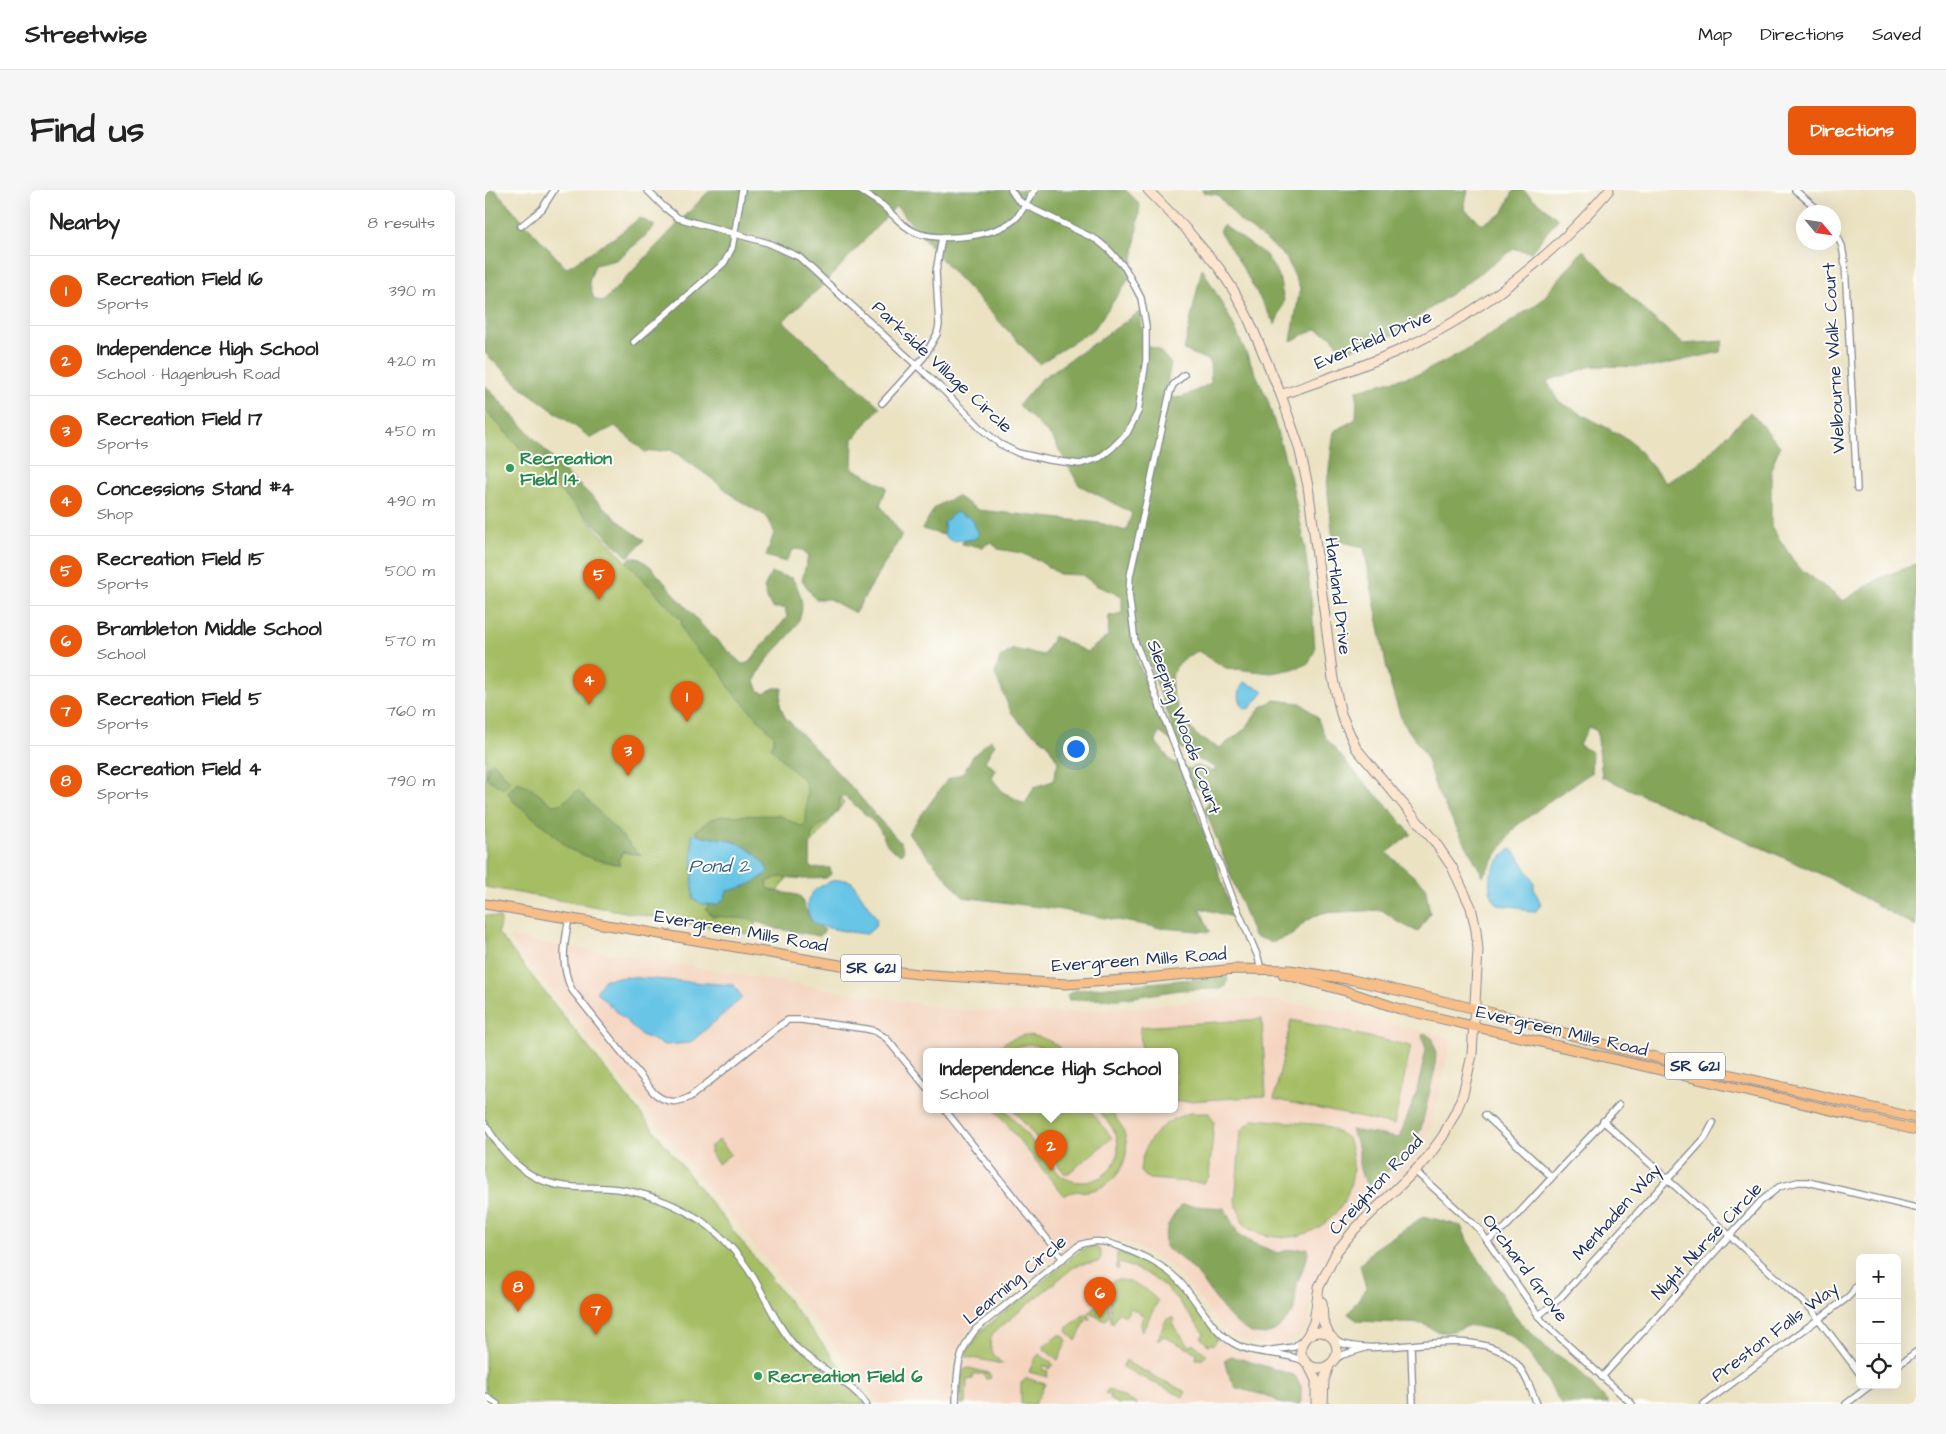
<!DOCTYPE html>
<html lang="en">
<head>
<meta charset="utf-8">
<style>
	body { margin:0; font-family:"Architects Daughter",sans-serif; background:#f6f6f6; color:#222 }
	.controls { position:absolute; right:15px; bottom:15px; display:grid; overflow:hidden; border-radius:8px; box-shadow:0 5px 20px #0002 }
	.controls button { width:45px; height:45px; display:grid; place-items:center; padding:0; border:0; border-bottom:1px solid #e0e0e0; background:#fff; color:#222; font:25px sans-serif }
	.compass { position:absolute; left:1311px; top:15px; width:45px; height:45px; border-radius:50%; background:#fff; box-shadow:0 5px 20px #0002; rotate:119deg }
	.you { position:absolute; left:590px; top:558px; width:18px; height:18px; margin:-12px; border:4px solid #fff; border-radius:50%; background:#1a73e8; box-shadow:0 0 0 8px #1a73e833 }
	.badge { display:grid; place-items:center; width:32px; height:32px; border-radius:50%; background:#ea580c; color:#fff; font-size:16px; font-weight:700 }
	.pin { position:absolute; translate:-50% -41px; filter:drop-shadow(0 1px 2px #0008) }
	.pin::after { content:''; position:absolute; top:26px; width:18px; height:15px; background:inherit; clip-path:polygon(0 0,100% 0,50% 100%) }
	.popup { position:absolute; left:438px; top:858px; width:255px; height:65px; box-sizing:border-box; display:grid; place-content:center; border-radius:8px; background:#fff; filter:drop-shadow(0 1px 4px #0005); font-size:16px; white-space:nowrap; color:#767676 }
	.popup b { font-size:19px; color:#222 }
	.popup::after { content:''; position:absolute; left:50%; top:100%; margin-left:-10px; border:10px solid transparent; border-top-color:#fff }
	.list { margin:0; padding:0; list-style:none }
	h2 { display:flex; justify-content:space-between; align-items:center; height:65px; margin:0; padding:0 20px; font-size:21px }
	h2 small { font-size:16px; font-weight:400; color:#767676 }
	.list li { display:grid; grid-template-columns:32px 1fr auto; gap:15px; align-items:center; box-sizing:border-box; height:70px; padding:0 20px; border-top:1px solid #e0e0e0 }
	.list b { display:block; font-size:19px; white-space:nowrap }
	.list p { margin:0; font-size:16px; white-space:nowrap; color:#767676 }
	.list em { font-size:16px; font-style:normal; color:#767676 }
	.icon { flex:none; width:28px; height:28px; fill:none; stroke:currentColor; stroke-width:2; stroke-linecap:round; stroke-linejoin:round }
	.map { position:relative; flex:none; width:1431px; height:1214px; overflow:hidden; border-radius:8px }
	header { display:flex; align-items:center; gap:30px; box-sizing:border-box; height:70px; padding:0 25px; background:#fff; border-bottom:1px solid #e0e0e0 }
	header strong { font-size:24px }
	nav { display:flex; gap:28px; margin-inline-start:auto; font-size:18px }
	.intro { display:flex; align-items:center; justify-content:space-between; box-sizing:border-box; height:120px; padding:0 30px }
	h1 { margin:0; font-size:35px }
	.button { padding:12px 22px; border-radius:8px; background:#ea580c; color:#fff; font-size:18px; font-weight:700 }
	main { display:flex; gap:30px; padding:0 30px }
	aside { flex:1; background:#fff; border-radius:8px; box-shadow:0 5px 20px #0002 }
	.map>svg:first-child { display:block }
</style>
</head>
<body>
<header>
<strong>Streetwise</strong>
<nav><a>Map</a><a>Directions</a><a>Saved</a></nav>
</header>
<div class="intro"><h1>Find us</h1><a class="button">Directions</a></div>
<main>
<aside>
<h2>Nearby<small>8 results</small></h2>
<ul class="list">
<li><span class="badge">1</span><div><b>Recreation Field 16</b><p>Sports</p></div><em>390 m</em></li>
<li><span class="badge">2</span><div><b>Independence High School</b><p>School · Hagenbush Road</p></div><em>420 m</em></li>
<li><span class="badge">3</span><div><b>Recreation Field 17</b><p>Sports</p></div><em>450 m</em></li>
<li><span class="badge">4</span><div><b>Concessions Stand #4</b><p>Shop</p></div><em>490 m</em></li>
<li><span class="badge">5</span><div><b>Recreation Field 15</b><p>Sports</p></div><em>500 m</em></li>
<li><span class="badge">6</span><div><b>Brambleton Middle School</b><p>School</p></div><em>570 m</em></li>
<li><span class="badge">7</span><div><b>Recreation Field 5</b><p>Sports</p></div><em>760 m</em></li>
<li><span class="badge">8</span><div><b>Recreation Field 4</b><p>Sports</p></div><em>790 m</em></li>
</ul>
</aside>
<div class="map">
<svg width="1431" height="1214" viewBox="0 0 1431 1214">
	<rect width="100%" height="100%" fill="#fdfcf7"/>
	<filter id="ink" filterUnits="userSpaceOnUse"><feTurbulence type="fractalNoise" baseFrequency=".02" numOctaves="2"/><feDisplacementMap in="SourceGraphic" scale="10" xChannelSelector="R" yChannelSelector="G"/><feConvolveMatrix kernelMatrix="1 2 1 2 8 2 1 2 1" color-interpolation-filters="sRGB"/></filter>
	<filter id="wash" filterUnits="userSpaceOnUse"><feTurbulence type="fractalNoise" baseFrequency=".0096" numOctaves="4" result="noise"/><feDisplacementMap in="SourceGraphic" scale="20" xChannelSelector="R" yChannelSelector="G"/><feGaussianBlur stdDeviation="1.12" result="paint"/><feColorMatrix in="noise" values="0 0 0 0 0 0 0 0 0 0 0 0 0 0 0 0 0 1.4 0 .05"/><feComposite in="paint" operator="in"/></filter>
	<g filter="url(#wash)">
		<rect width="100%" height="100%" fill="#ebe2c2"/>
		<g fill="#f4d4bf" fill-rule="evenodd">
			<path d="M23,747L465,819L549,823L600,822L712,811L776,809L831,816L967,848L946,938L937,958L919,983L862,1038L845,1058L830,1091L823,1135L819,1141L809,1150L798,1154H775L759,1150L751,1146L749,1148L740,1141L700,1091L685,1076L668,1065L630,1049L622,1046H607L592,1052L499,1125L482,1142L469,1165L466,1179V1214H396ZM442,862H690V920H442Z"/>
			<polygon points="608,1056 637,1062 664,1074 681,1085 690,1094 731,1145 745,1158 772,1166 806,1170 815,1173 821,1178 828,1191 828,1214 476,1214 476,1186 478,1171 482,1160 492,1145 596,1060"/>
		</g>
		<g fill="#a5bd63" stroke="#607660">
			<polygon points="0,220 188,421 359,613 319,663 264,744 0,697"/>
			<polygon points="0,725 16,728 13,743 385,1214 0,1214"/>
			<polygon points="777,829 781,906 690,912 690,862 656,862 655,837"/>
			<polygon points="806,830 926,856 909,935 789,909"/>
			<path d="M538,845C554,845 567,850 579,862H566L557,857L544,854L530,857L521,862H508L522,851Z"/>
			<path d="M510,920H521L576,986C602,1003 640,982 632,949C630,938 620,929 613,920H625C631,928 638,936 640,946C646,969 633,992 611,999C598,1004 590,998 579,1006Z"/>
			<polygon points="529,920 605,920 627,948 581,985"/>
			<path d="M705,923H724L729,932L724,987L718,993L664,989L655,982C657,951 676,931 705,923Z"/>
			<path d="M769,929L839,935L863,948C887,1014 820,1073 759,1036L750,1011L756,941Z"/>
			<polygon points="234,950 246,964 233,974 225,963 225,957"/>
			<path d="M608,1056H611L616,1062V1068L613,1072L597,1074L589,1077L508,1143C501,1157 509,1167 518,1174L482,1167V1160L497,1140L596,1060Z"/>
			<path d="M637,1062L664,1074L681,1085L690,1094L730,1143L732,1149L729,1154L723,1155L716,1148L719,1144C693,1111 678,1084 634,1073L633,1079H631L632,1063Z"/>
			<path d="M631,1090C648,1089 662,1099 673,1111L657,1142L655,1137L658,1125L645,1118L641,1126L633,1123L628,1133L626,1132L625,1108H628L627,1099L624,1098L627,1091Z"/>
			<polygon points="622,1106 624,1125 621,1130 618,1130 604,1122"/>
			<polygon points="600,1124 603,1124 605,1129 601,1130 591,1151 582,1141 583,1137"/>
			<polygon points="687,1127 690,1131 687,1134 704,1156 709,1154 722,1165 718,1169 711,1169 712,1163 677,1146 675,1150 672,1150 681,1130"/>
			<polygon points="574,1145 578,1145 582,1151 573,1170 560,1160 559,1156"/>
			<polygon points="554,1164 568,1174 564,1179 561,1176 558,1176 558,1180 563,1181 562,1187 544,1182 549,1170"/>
			<polygon points="641,1170 647,1175 701,1202 698,1207 637,1177"/>
			<polygon points="484,1178 504,1183 506,1188 501,1189 499,1184 488,1184 488,1189 482,1190 481,1214 476,1214 477,1183 480,1179"/>
			<polygon points="542,1188 560,1194 550,1214 536,1214 536,1193"/>
			<polygon points="623,1199 652,1214 633,1214 625,1210 625,1204 620,1204"/>
		</g>
		<g fill="#84a459" stroke="#506a5c" fill-rule="evenodd">
			<polygon points="0,0 10,0 81,78 130,47 155,28 170,36 156,50 131,70 110,75 104,91 109,109 118,112 225,0 641,0 655,15 646,86 609,139 554,174 466,80 411,16 337,96 298,131 395,217 368,249 367,278 402,297 395,315 417,345 370,423 344,409 330,409 317,390 323,367 318,360 309,359 300,372 281,366 289,343 281,326 255,311 222,285 186,260 160,262 130,236 106,248 37,198 0,163"/>
			<polygon points="716,0 983,0 979,19 997,34 1017,24 1029,0 1038,0 1073,29 1046,62 1029,59 908,145 859,162 846,146 831,139 806,151 815,98 802,69 786,54 755,31 733,5 719,3"/>
			<polygon points="738,35 781,65 794,86 799,111 790,135 755,73 734,41"/>
			<polygon points="1098,60 1160,121 1198,154 1239,151 1235,162 1168,177 1107,176 1062,191 1073,211 1146,251 1181,293 1215,272 1265,222 1295,256 1286,279 1286,336 1312,376 1358,411 1397,387 1431,374 1431,737 1340,686 1117,587 1112,541 1104,537 1094,555 1107,562 1106,583 1070,607 1030,637 998,686 952,602 940,564 917,531 904,490 879,357 848,350 842,294 849,241 871,229 872,200 937,183 994,153 1056,111"/>
			<path d="M717,78L747,132L782,208L805,285L819,350L827,418L830,460L824,473L809,479L786,483L741,478L713,461C704,465 694,471 689,481C680,501 699,534 714,547C720,552 729,555 735,558L760,539L776,517L789,510L816,513L832,527L840,547L871,584L905,619L926,644L902,663L940,696L945,723L933,742L913,732L897,720L837,723L821,731L807,745L786,752L769,746L720,619L727,605L711,597L703,599L734,683L748,727L715,718L725,742L676,738L577,720L478,707L423,643L462,590L478,583L488,566L506,550L510,554L500,571L511,580L506,587L518,602L540,614L549,597L568,591L573,572L562,553L536,534L526,522L510,484L515,468L528,459L559,465L569,446L602,462L623,446L624,426L637,423V406L612,396L597,385L574,384L554,371L536,363L513,359L506,352L497,357L477,354L478,351L489,349L459,332V345L437,339L450,317L472,306L493,320L615,333L641,341L647,323L594,295L568,249L534,215L555,190L656,121L658,155L673,159L686,174L681,198L688,208L698,207L726,193L725,171L699,160ZM659,459L688,538L675,530L651,467ZM674,542L708,567L730,577V582L713,576L704,579L686,571L671,552Z"/>
			<polygon points="0,195 82,284 142,338 159,350 143,367 78,304 0,220"/>
			<path d="M146,367L155,369L165,376L222,441L257,474L264,473C275,456 290,443 302,427L300,418H288L283,412L279,398L286,383L307,388C339,438 284,451 270,491L274,501L279,503L289,498H297L295,515L300,527L372,603L391,626L415,652L419,660L416,664C395,655 403,648 391,635C381,625 370,614 358,606L354,609C354,633 335,628 327,645C324,653 326,666 325,676L328,678H345L346,684L341,688L320,689L294,687L282,692L283,698C292,704 304,702 315,706C324,725 320,728 340,740L335,746L293,739L263,729L227,726L221,719L224,714H232L242,701L254,698L269,662L247,651L234,648L217,647L210,641L226,629L239,626L294,625L315,636L319,635L321,632L322,602L320,591C307,582 298,569 286,558L289,551V546L245,499L235,481L214,463L201,447L196,434L197,431L142,372Z"/>
			<polygon points="8,572 25,591 18,599 3,589 1,586 3,580 2,577"/>
			<polygon points="32,592 43,596 68,615 76,614 93,600 153,663 157,665 138,662 133,670 136,675 108,669 84,659 66,642 28,611 23,602"/>
			<polygon points="738,786 743,788 741,796 736,799 695,800 635,809 584,810 582,805 591,800"/>
			<polygon points="940,843 948,849 951,863 950,879 936,939 923,960 895,990 885,997 877,986 874,974 874,959 866,940 914,948 931,905 941,860 937,845"/>
			<path d="M697,1015L739,1018L754,1045L768,1053L793,1063L803,1060L823,1058C824,1071 815,1083 812,1095C810,1103 811,1114 808,1122C807,1124 805,1126 803,1128C765,1176 732,1107 710,1081C701,1072 690,1064 680,1057C677,1043 687,1025 697,1015Z"/>
			<path d="M939,1026L976,1036L983,1052L1033,1130L1062,1158L1092,1178L1124,1214H1076C1064,1194 1048,1165 1031,1150C1023,1142 1009,1140 998,1138C994,1137 987,1135 983,1136C964,1142 957,1147 939,1134L873,1131L863,1124L881,1098L875,1075L888,1060Z"/>
			<polygon points="746,1166 809,1185 816,1196 816,1214 798,1214 783,1206 751,1198 742,1181 739,1170"/>
		</g>
		<g fill="#68c5e6" stroke="#427aa2">
			<polygon points="471,322 487,329 494,344 489,349 466,351 459,345 459,332"/>
			<path d="M759,492L778,500V503L765,518L760,519C753,513 752,499 759,492Z"/>
			<path d="M211,644C219,649 225,647 234,648C254,651 274,662 283,681C273,693 257,698 242,701L239,709L232,715L218,714L208,709L207,645Z"/>
			<path d="M1026,659L1033,666L1049,692V699L1056,714L1051,721L1044,722L1034,717L1013,715C996,696 1007,673 1026,659Z"/>
			<path d="M350,690H361L367,692L392,729L390,737L382,744C375,744 336,737 332,735C327,732 324,727 323,722C319,703 334,696 350,690Z"/>
			<polygon points="141,787 249,795 257,808 205,853 180,855 156,845 111,802 120,789"/>
		</g>
	</g>
	<g filter="url(#ink)">
		<g fill="none" stroke-linecap="round" stroke-linejoin="round">
			<defs>
				<g id="street">
					<polyline points="162,0 179,17 193,28 283,53 314,67 454,196 499,241 515,254 533,263 564,270 595,274 614,268 627,258 642,243 653,222 661,170 661,136 656,108 640,78 624,60 612,50 540,15 532,9 526,0"/>
					<path d="M374,0C382,5 390,10 397,15C408,24 416,36 430,42C455,53 514,47 533,26C539,18 544,8 550,0"/>
					<polyline points="1310,0 1336,22"/>
					<polyline points="36,36 57,19 69,0"/>
					<polyline points="1348,37 1357,56 1360,74 1372,299"/>
					<polyline points="149,152 239,73 247,58 257,0"/>
					<polyline points="699,185 688,195 685,202 645,386 644,404 650,452 655,464 748,709 773,767 776,780"/>
					<polyline points="397,213 439,167 452,144 454,135 451,82 457,47"/>
					<path d="M84,728C79,754 75,776 87,800L169,903C181,913 191,914 205,907L297,834L303,830H316L382,839L390,841L401,848L442,898"/>
					<polyline points="460,920 578,1069"/>
					<polyline points="1000,925 1067,987"/>
					<polyline points="1118,931 1326,1119 1375,1184"/>
					<path d="M0,934C20,968 45,995 88,997C103,998 118,997 133,999C159,1003 185,1012 207,1025C234,1040 254,1064 270,1090C283,1113 293,1137 311,1157C331,1177 368,1193 381,1214"/>
					<polyline points="931,982 994,1039 1058,1132 1147,1214"/>
					<polyline points="1003,1050 1020,1038 1134,915"/>
					<polyline points="1053,1126 1075,1108 1220,948 1228,933"/>
					<path d="M849,1150C863,1158 882,1158 898,1157C936,1156 1003,1140 1031,1173C1041,1184 1046,1200 1052,1214"/>
					<polyline points="926,1156 928,1214"/>
					<polyline points="780,1161 809,1157 818,1150"/>
					<polyline points="849,1170 857,1165 880,1158"/>
					<polyline points="1412,1176 1431,1162"/>
					<polyline points="1117,1187 1275,1012 1294,997 1313,992 1323,992 1431,1018"/>
					<polyline points="0,1206 12,1214"/>
					<path d="M471,1214C472,1183 471,1164 491,1139L593,1056C611,1048 624,1052 641,1059C660,1067 678,1075 693,1090C712,1109 725,1139 748,1153C770,1166 798,1161 819,1171"/>
					<polyline points="1219,1214 1362,1108 1367,1103 1374,1091"/>
					<polyline points="1361,1214 1386,1195"/>
				</g>
				<g id="secondary">
					<polyline points="663,0 701,39 734,78 749,101 764,130 796,205 814,257 823,296 848,489 856,524 871,558 950,652 967,677 986,717 991,740 993,760 987,865 978,904 971,921 958,946 940,971 870,1039 852,1061 834,1097 829,1132 823,1145"/>
					<path d="M796,205C837,190 878,177 917,159C997,122 1067,67 1124,0"/>
					<polyline points="837,1112 838,1131 844,1145"/>
					<circle cx="834" cy="1160" r="18"/>
					<polyline points="824,1176 831,1190 831,1214"/>
					<polyline points="838,1214 839,1190 844,1176"/>
				</g>
				<g id="primary">
					<polyline points="0,714 355,775 433,784 581,794 652,789 750,779 805,780 868,790 937,806 1016,825 1136,859 1431,928"/>
					<polyline points="798,784 864,802 915,819 1431,940"/>
				</g>
			</defs>
			<use href="#street" stroke="#838890" stroke-width="8"/>
			<use href="#secondary" stroke="#838890" stroke-width="11"/>
			<use href="#primary" stroke="#838890" stroke-width="11"/>
			<use href="#street" stroke="#fff" stroke-width="5.5"/>
			<use href="#secondary" stroke="#fce5cf" stroke-width="9"/>
			<use href="#primary" stroke="#f7be88" stroke-width="9"/>
		</g>
	</g>
	<g fill="#2e9e5b" stroke="#fdfcf7" stroke-width="2">
		<circle cx="25" cy="278" r="5"/>
		<circle cx="273" cy="1186" r="5"/>
	</g>
	<g text-anchor="middle" dominant-baseline="central" stroke-width="4" stroke-linejoin="round" paint-order="stroke">
		<g fill="#fdfcf7" stroke="#5f6c8c" stroke-width="1">
			<rect x="356" y="764.5" width="60" height="27" rx="4"/>
			<rect x="1180" y="862.5" width="60" height="27" rx="4"/>
		</g>
		<g font-size="16" font-weight="bold" fill="#1b2f5e">
			<text x="386" y="778">SR 621</text>
			<text x="1210" y="876">SR 621</text>
		</g>
		<g font-size="18" fill="#1b2f5e" stroke="#fdfcf7">
			<text transform="translate(888 150) rotate(-23)">Everfield Drive</text>
			<text transform="translate(1349 168) rotate(-93)">Welbourne Walk Court</text>
			<text transform="translate(457 177) rotate(43)">Parkside Village Circle</text>
			<text transform="translate(853 406) rotate(83)">Hartland Drive</text>
			<text transform="translate(699 537) rotate(70)">Sleeping Woods Court</text>
			<text transform="translate(256 741) rotate(10)">Evergreen Mills Road</text>
			<text transform="translate(654 770) rotate(-4)">Evergreen Mills Road</text>
			<text transform="translate(1077 841) rotate(13)">Evergreen Mills Road</text>
			<text transform="translate(891 995) rotate(-47)">Creighton Road</text>
			<text transform="translate(1132 1022) rotate(-48)">Menhaden Way</text>
			<text transform="translate(1222 1051) rotate(-47)">Night Nurse Circle</text>
			<text transform="translate(1040 1078) rotate(53)">Orchard Grove</text>
			<text transform="translate(530 1090) rotate(-40)">Learning Circle</text>
			<text transform="translate(1290 1142) rotate(-37)">Preston Falls Way</text>
		</g>
		<g font-size="18" font-weight="bold" fill="#27864d" stroke="#fdfcf7" text-anchor="start">
			<text x="35" y="268">Recreation<tspan x="35" dy="21">Field 14</tspan></text>
			<text x="283" y="1186">Recreation Field 6</text>
		</g>
		<g font-size="19" font-style="italic" fill="#325c87" stroke="#fdfcf7">
			<text x="234" y="676">Pond 2</text>
		</g>
	</g>
</svg>
<div class="controls">
<button>+</button>
<button>−</button>
<button><svg class="icon" aria-label="locate" viewBox="0 0 24 24"><circle cx="12" cy="12" r="6"/><path d="M12 2v4M12 18v4M2 12h4M18 12h4"/></svg></button>
</div>
<svg class="compass" viewBox="-18 -18 36 36"><path d="M0-13l5 13h-10z" fill="#e53935"/><path d="M0 13l5-13h-10z" fill="#767676"/></svg>
<div class="you"></div>
<div class="pin badge" style="left:202px;top:532px">1</div>
<div class="pin badge" style="left:566px;top:981px">2</div>
<div class="popup"><b>Independence High School</b>School</div>
<div class="pin badge" style="left:143px;top:586px">3</div>
<div class="pin badge" style="left:104px;top:515px">4</div>
<div class="pin badge" style="left:114px;top:410px">5</div>
<div class="pin badge" style="left:615px;top:1128px">6</div>
<div class="pin badge" style="left:111px;top:1145px">7</div>
<div class="pin badge" style="left:33px;top:1122px">8</div>
</div>
</main>
</body>
</html>
